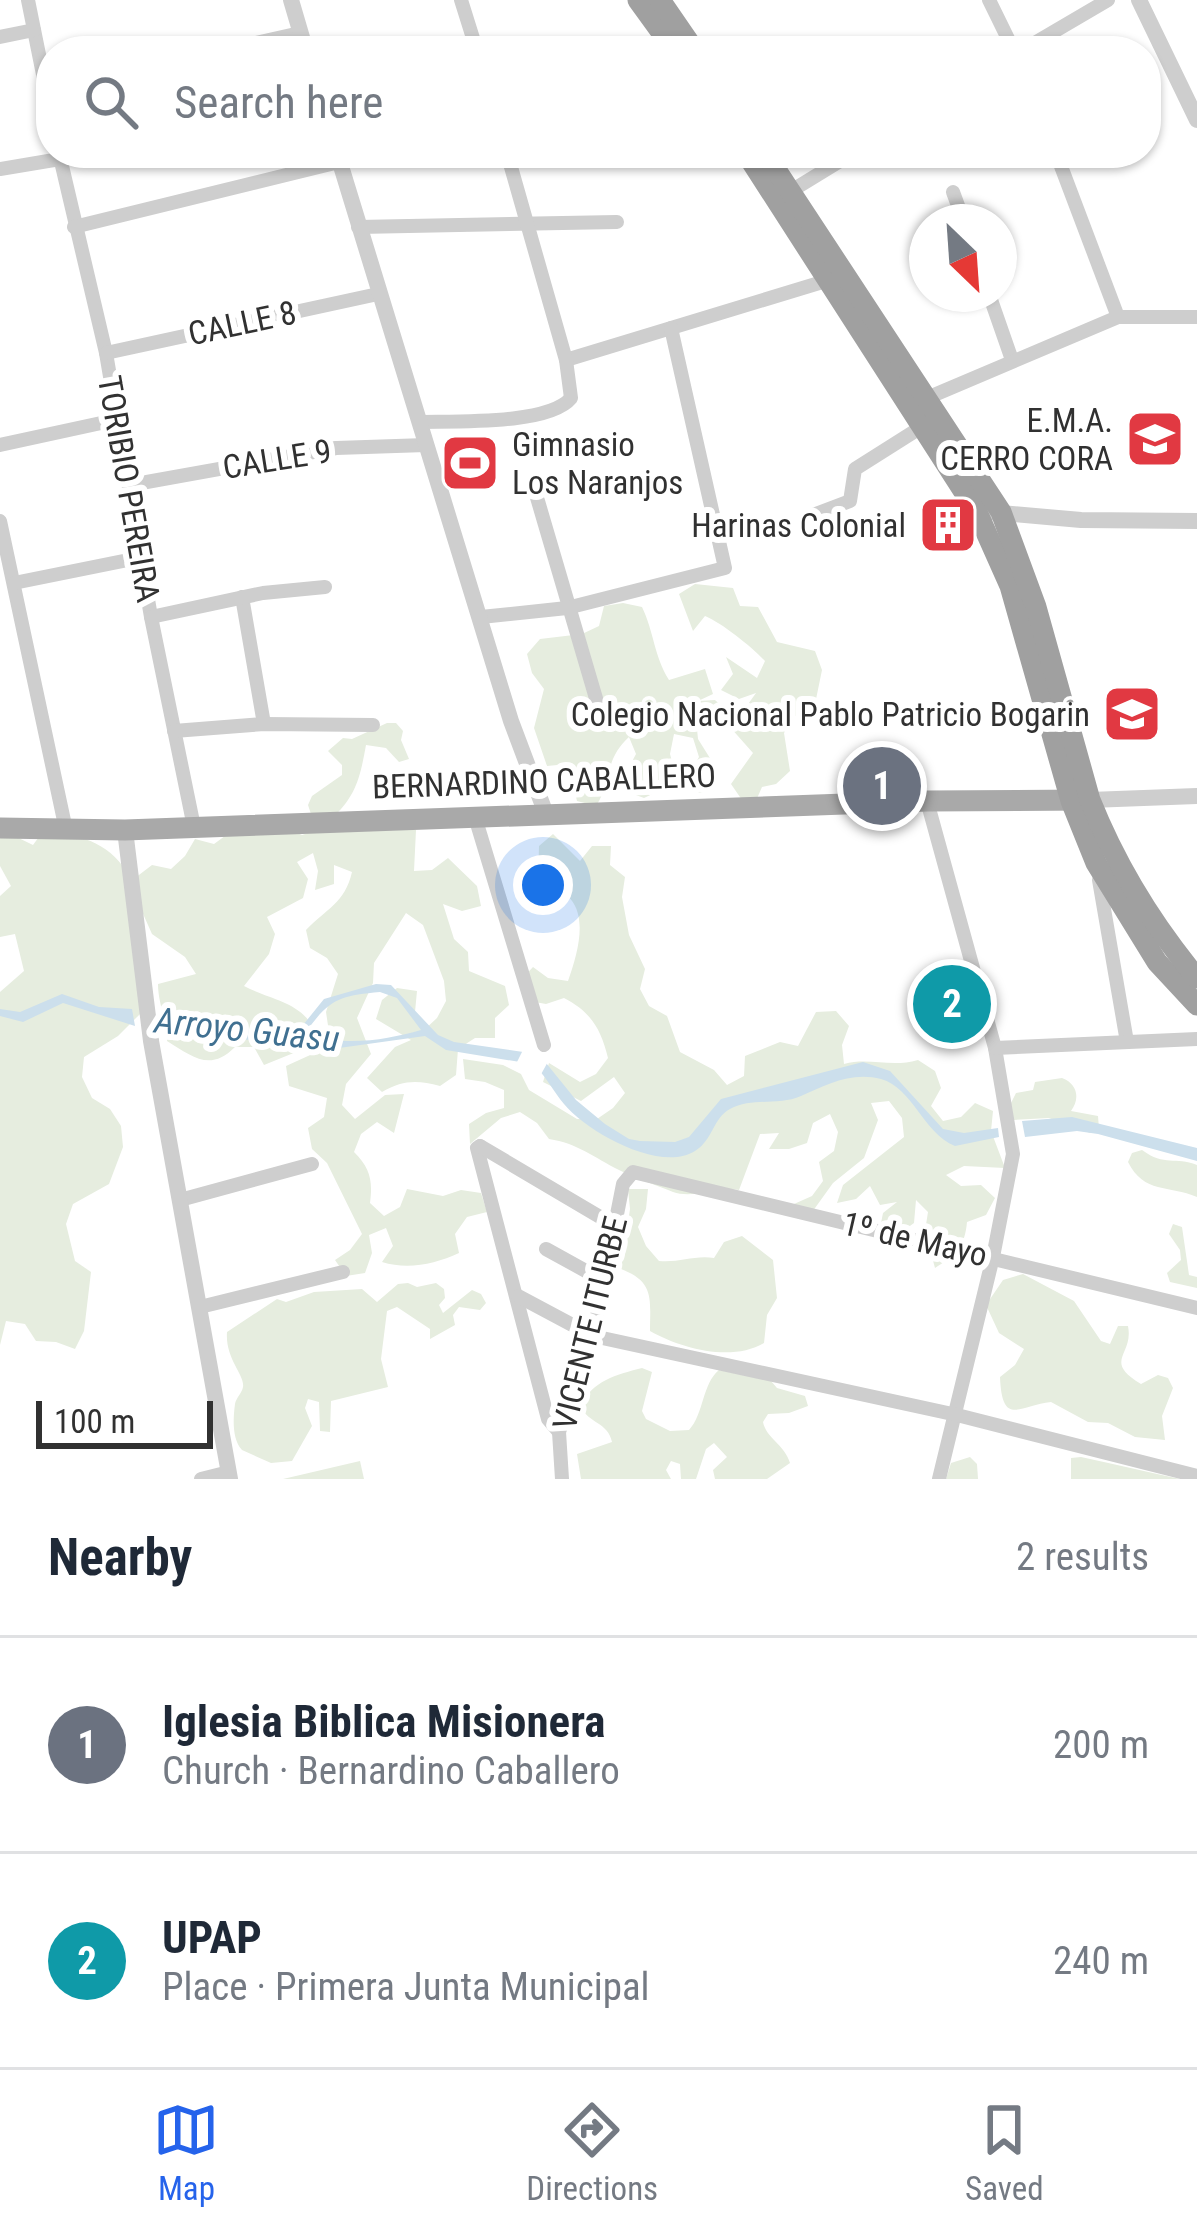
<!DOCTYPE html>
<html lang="en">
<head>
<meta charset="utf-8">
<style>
	body { margin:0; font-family:"Roboto Condensed",sans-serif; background:#f6f6f7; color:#1f2937 }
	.compass { position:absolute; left:909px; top:204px; width:108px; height:108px; border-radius:50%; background:#fff; box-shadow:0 3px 9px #0004; rotate:155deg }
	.scale { position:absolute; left:36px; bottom:30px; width:177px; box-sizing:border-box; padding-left:12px; border:6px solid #313131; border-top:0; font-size:33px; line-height:42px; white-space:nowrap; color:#313131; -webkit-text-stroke:9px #fff; paint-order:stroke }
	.you { position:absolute; left:543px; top:885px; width:42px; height:42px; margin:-30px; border:9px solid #fff; border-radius:50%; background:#1a73e8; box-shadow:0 0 0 18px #1a73e833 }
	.badge { display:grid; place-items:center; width:78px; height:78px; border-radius:50%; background:#2563eb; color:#fff; font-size:39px; font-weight:700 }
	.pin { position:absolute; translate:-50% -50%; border:6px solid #fff; box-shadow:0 3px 12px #0006 }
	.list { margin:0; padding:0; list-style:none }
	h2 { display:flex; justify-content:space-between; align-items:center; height:156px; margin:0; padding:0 48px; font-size:51px }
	h2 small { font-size:39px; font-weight:400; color:#747a83 }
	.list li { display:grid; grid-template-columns:78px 1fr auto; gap:36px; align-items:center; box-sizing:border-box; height:216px; padding:0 48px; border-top:3px solid #e0e1e3 }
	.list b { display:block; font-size:45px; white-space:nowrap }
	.list p { margin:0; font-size:39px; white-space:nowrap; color:#747a83 }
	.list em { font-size:39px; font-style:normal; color:#747a83 }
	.icon { flex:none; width:66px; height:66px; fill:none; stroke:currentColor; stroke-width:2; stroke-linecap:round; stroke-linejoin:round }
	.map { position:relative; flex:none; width:1197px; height:1479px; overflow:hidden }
	.search { position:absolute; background:#fff; box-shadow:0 3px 9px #0004; left:36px; right:36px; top:36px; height:132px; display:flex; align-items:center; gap:30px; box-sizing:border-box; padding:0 42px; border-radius:48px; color:#747a83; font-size:45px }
	.sheet { height:588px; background:#fff }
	nav { display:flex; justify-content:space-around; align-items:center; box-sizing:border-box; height:168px; border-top:3px solid #e0e1e3; background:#fff; font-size:33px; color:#747a83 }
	nav a { display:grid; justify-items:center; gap:6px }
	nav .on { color:#2563eb }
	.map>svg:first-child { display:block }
</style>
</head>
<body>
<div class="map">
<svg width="1197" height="1479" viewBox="0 0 1197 1479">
	<rect width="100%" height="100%" fill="#fff"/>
	<g fill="#e6eddf">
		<path d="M695,584L733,588L740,606L758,607L777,642L815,651L822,670L814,709L795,716L784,733L790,771L776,784L762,787L755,803L742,800L731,784L753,753L714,709L696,719L698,739L718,771L714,791L694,793L690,773L699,757L693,738L674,734L670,754L675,773L663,789L644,798L625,791L627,771L636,754L629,737C603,761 613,780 596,806L577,801L568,764L547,766L534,728L544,689L532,673L527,654L540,639L582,634L599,626L604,606L623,603L642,607C654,632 654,656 669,680L705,669L713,694L698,701L715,700L729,713L746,707L756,693L739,699L721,690L733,674L726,657L757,678L765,661C752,647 722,623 705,616L693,631L679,594Z"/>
		<path d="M387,723H396L403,731L401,740L409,759L399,762L386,748L366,745C360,778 356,797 330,820L311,814L308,805L312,796L342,775V765L328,751L343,738L352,739Z"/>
		<path d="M285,828L302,835L320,829L416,830L414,871L432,870L448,858L477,886L481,906L462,911L443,904L454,939L468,952L469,971L505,986L509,1005L495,1018V1038H475L458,1049L456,1075L440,1086C417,1080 403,1080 382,1092L367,1078L395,1047L411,1040L376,1019L382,1000L397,988L417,991L415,1012L423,1031L437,1018L446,1001L444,981L423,925L406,913L374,963L373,983L357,1018L371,1054L346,1084L342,1105L355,1119L385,1095L404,1094L394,1133L377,1122L361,1134L354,1152C370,1168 373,1180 370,1203L384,1216L400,1207L407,1189L443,1196L461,1190L481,1193L487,1212L467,1217L455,1234L459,1253C435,1264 408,1270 382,1262L393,1246L386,1228L369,1235L372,1253L365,1273L346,1276L335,1260L350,1250L362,1234L327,1163L312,1149L308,1128L324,1117L327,1098L289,1086L286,1066L319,1051L329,1032L326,1012L338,974L327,958L310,948L306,930C326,909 345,903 352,872L334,865V884L315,890L318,871L313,853L297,862L308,879L303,898L267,917L275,934L269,954L244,986C274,1002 305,1001 318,1038L301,1050L264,1065L254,1047H235C210,1072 193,1057 167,1041C167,1020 158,1004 158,984L196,974L185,957L152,934L136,898L135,878L152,865L171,869L185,856L195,839L214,844L229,833Z"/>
		<path d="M0,829L33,845L44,830C79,835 107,841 127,872L146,1008L118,1036L84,1057L82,1077L92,1098L110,1109L121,1126L123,1147L109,1184L73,1204L66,1224L75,1261L91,1272L84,1331L75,1349L56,1342L36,1341L25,1324L6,1321L0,1345V992L24,971L15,934L0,937V896L11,886L0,866Z"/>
		<path d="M553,834L580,861L592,846H611L610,865L625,877L622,897L629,935L645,969L640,989L649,1006L667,1016L680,1052L714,1070L727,1085L744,1076L745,1056L780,1042L798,1046L816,1012L836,1011L849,1026L842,1045L844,1064C869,1057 891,1068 918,1060L935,1071L941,1088L931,1106L943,1121L961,1117L975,1103L993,1111L991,1131L1005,1168L964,1166L946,1175L961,1186L981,1185L995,1198L986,1215L967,1222C965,1246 956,1255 935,1268L925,1231L928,1212L916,1200L914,1223L899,1234L879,1233L883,1213L897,1202L880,1205L870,1186L856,1199L837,1203L843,1185L904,1137L902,1118L889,1101L871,1103L878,1120L864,1158L833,1183L810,1215L794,1204L812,1196L823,1181L819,1162L834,1151L838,1132L830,1114L813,1123L807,1143L789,1149H769L779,1133L760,1134L739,1190C718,1187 692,1199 673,1192C658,1186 633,1177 619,1170C595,1158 577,1143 549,1139L537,1123L520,1112L501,1118L470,1144L469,1124L486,1113L504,1108V1090L485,1082L465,1079L463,1059L503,1065L521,1074L529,1090L577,1119H597L613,1108L625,1093L614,1077L581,1101L543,1082L549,1063L580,1082L596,1074L608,1058C601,1029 591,1012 564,998L546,1004L524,1000L519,982L533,967L548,978L568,981C582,942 594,890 538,885L539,846Z"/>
		<path d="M1062,1078C1078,1084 1080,1099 1071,1111L1098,1116L1099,1129L1090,1133L1049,1118L1013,1120L1009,1107L1016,1093L1033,1090L1035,1082Z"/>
		<path d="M1142,1150C1165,1167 1175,1156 1197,1165V1197C1169,1185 1144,1194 1128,1162L1132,1153Z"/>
		<path d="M628,1189H648L646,1209L638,1227L646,1246L659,1261C679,1263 694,1255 714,1258L724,1242L742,1236L773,1260L777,1298L767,1315L764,1343C732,1362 682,1349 650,1331C650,1299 655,1282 621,1269L630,1209Z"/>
		<polygon points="1173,1224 1182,1227 1189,1275 1197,1277 1197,1288 1170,1282 1167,1273 1181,1260 1180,1250 1169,1234"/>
		<path d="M1023,1274L1074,1301L1101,1341L1110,1344L1118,1326H1128C1134,1356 1102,1360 1141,1384L1158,1375L1168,1378L1173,1388L1162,1416L1165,1440L1135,1437L1108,1423L1088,1422L1051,1402C1020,1405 1002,1428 1000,1377L1015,1365L1024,1349L999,1333L986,1305L1003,1280Z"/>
		<path d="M408,1283L417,1287L436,1283L444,1289L445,1298L439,1305L443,1313L472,1290L481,1294L486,1303L480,1310L459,1307L453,1315L455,1325L430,1339V1329L397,1307L387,1311L381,1359L388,1387L331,1401L330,1432L320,1431L319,1402L308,1399L305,1408L312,1426L292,1461L271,1463L242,1450C232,1439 233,1419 235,1404C236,1398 242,1393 243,1387C245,1375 225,1359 227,1332L277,1299L286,1302L314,1292L362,1289L377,1302L398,1284Z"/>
		<path d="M642,1368L652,1372L642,1411L646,1419L670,1431L689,1430C704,1414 702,1384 719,1370L771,1381L777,1388L805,1396L808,1406L789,1413L768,1414L763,1422C766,1438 785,1445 790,1463L767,1479H715L713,1470L727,1457L714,1443L706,1449L696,1479H681L680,1464L671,1461L666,1470L671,1479H581L577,1454L612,1442C608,1422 589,1424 580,1406C594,1380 615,1375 642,1368Z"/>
		<polygon points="970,1457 977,1464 978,1479 946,1479 951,1463"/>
		<path d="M1081,1457C1115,1464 1146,1472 1180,1479H1071V1458Z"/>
		<polygon points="360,1461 364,1479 283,1479"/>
	</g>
	<g fill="#ccdfec" fill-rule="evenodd">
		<path d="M376,984L391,985L438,1035L454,1042L530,1053L526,1063L446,1050L425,1036L339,1048L295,1039L257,1041L165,1029L162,1005C205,1028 250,1035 299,1030L324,999ZM380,992L397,998L421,1030C386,1040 340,1048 306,1032C330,998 340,996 380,992Z"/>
		<polygon points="62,994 99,1007 132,1009 135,1026 63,1003 23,1022 0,1016 0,1009 20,1012"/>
		<path d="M542,1058L576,1100L605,1124L629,1139L640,1141L675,1142L689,1137L721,1099L863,1062L890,1071L943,1129L964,1133L998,1128L999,1137L955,1146C923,1133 913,1088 881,1079C852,1071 825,1085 801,1096C779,1106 752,1097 730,1109C713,1118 713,1140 695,1151C660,1173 587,1132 564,1104C554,1092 547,1078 536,1067Z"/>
		<polygon points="1072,1117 1197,1148 1197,1161 1098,1134 1077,1131 1025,1137 1022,1121"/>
	</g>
	<polygon fill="#fff" points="525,1046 535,1050 534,1060 541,1053 550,1058 539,1078 530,1067 514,1068"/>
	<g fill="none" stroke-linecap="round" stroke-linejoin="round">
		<g stroke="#cecece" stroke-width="14">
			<polyline points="28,0 51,114"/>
			<polyline points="461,0 477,51"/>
			<polyline points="989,0 1014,51"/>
			<polyline points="0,37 34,30"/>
			<polyline points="220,51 300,33"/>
			<polyline points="1021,51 1108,0"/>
			<polyline points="59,153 106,353 151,617 194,827"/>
			<polyline points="1056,153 1118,317"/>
			<polyline points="0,169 60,159"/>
			<polyline points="791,191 853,153"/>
			<polyline points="953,192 964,222"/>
			<polyline points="74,227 339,162"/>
			<polyline points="358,227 617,222"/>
			<polyline points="989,294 1012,360"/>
			<polyline points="106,353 378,294"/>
			<polyline points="566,360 829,280"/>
			<polyline points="923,395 934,395 1118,317 1197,317"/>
			<path d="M419,422C454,421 549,425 571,398L566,360L507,153"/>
			<polyline points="0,445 115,420"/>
			<polyline points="533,484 600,712"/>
			<polyline points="130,485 336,448 426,445"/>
			<polyline points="813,515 850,501 855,469 923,426"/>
			<polyline points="0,521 66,830"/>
			<polyline points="14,583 143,557"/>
			<polyline points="242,597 264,724"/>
			<polyline points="151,617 263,593 325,587"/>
			<polyline points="481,617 567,608 725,568 671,328"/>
			<polyline points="174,731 264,724 373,725"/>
			<polyline points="927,801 995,1048 1013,1154 993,1257 939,1479"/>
			<polyline points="475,817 544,1045"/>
			<polyline points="1099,880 1127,1042"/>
			<polyline points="995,1048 1197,1039"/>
			<polyline points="480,1146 477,1148 548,1419 559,1432"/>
			<polyline points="480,1146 617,1227"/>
			<polyline points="180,1200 312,1164"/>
			<polyline points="546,1249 604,1281"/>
			<polyline points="518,1296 593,1336 957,1415 1197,1476"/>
			<polyline points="200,1307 343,1272"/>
			<polyline points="201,1479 229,1472"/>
			<polyline points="562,1479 559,1432 593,1336 623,1184 633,1172 1197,1308"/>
		</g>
		<g stroke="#cecece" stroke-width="16">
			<polyline points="291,0 306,51"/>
			<polyline points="1139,0 1197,120"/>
			<polyline points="337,153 511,721 546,814"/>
			<polyline points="990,512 1081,520 1197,521"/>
			<polyline points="1090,800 1197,796"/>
			<polyline points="125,830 151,1041 230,1479"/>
		</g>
		<polyline stroke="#a9a9a9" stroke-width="21" points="0,828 125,830 927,801 1089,800"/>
		<g stroke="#a0a0a0" stroke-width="21">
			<polyline points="638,0 675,51"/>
			<polyline points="660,0 695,51"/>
			<polyline points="746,153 977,512 1010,586 1071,801 1096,863 1157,962 1197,1005"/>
			<path d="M765,153L1001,512L1036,607L1090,800C1116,865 1152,924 1197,978"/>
		</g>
	</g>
	<defs>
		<symbol id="school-square" viewBox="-11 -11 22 22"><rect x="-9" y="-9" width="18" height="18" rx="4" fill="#e13942" stroke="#fff"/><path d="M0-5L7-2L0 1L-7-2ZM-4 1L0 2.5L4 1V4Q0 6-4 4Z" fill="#fff"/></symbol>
		<symbol id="stadium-square" viewBox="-11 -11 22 22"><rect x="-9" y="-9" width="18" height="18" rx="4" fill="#e13942" stroke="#fff"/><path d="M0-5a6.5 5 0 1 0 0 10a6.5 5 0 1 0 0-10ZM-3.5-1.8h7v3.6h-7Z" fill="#fff"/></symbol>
		<symbol id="building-square" viewBox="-11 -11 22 22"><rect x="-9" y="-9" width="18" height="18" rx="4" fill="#e13942" stroke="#fff"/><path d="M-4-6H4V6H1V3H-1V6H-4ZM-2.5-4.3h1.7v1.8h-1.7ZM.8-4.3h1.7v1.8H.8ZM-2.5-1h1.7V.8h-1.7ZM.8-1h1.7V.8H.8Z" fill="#fff"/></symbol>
	</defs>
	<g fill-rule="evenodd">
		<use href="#school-square" x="1122" y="406" width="66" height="66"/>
		<use href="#stadium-square" x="437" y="430" width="66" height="66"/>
		<use href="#building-square" x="915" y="492" width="66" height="66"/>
		<use href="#school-square" x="1099" y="681" width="66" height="66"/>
	</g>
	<g text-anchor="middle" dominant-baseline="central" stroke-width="12" stroke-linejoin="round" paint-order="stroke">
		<g font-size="33" fill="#313131" stroke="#fff">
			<text transform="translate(242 323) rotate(-12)">CALLE 8</text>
			<text transform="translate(277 459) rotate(-9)">CALLE 9</text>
			<text transform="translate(129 489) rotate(80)">TORIBIO PEREIRA</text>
			<text transform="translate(544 781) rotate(-2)">BERNARDINO CABALLERO</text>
			<text transform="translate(915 1239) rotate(13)">1º de Mayo</text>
			<text transform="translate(590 1323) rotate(-76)">VICENTE ITURBE</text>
		</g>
		<g font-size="33" fill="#313131" stroke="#fff" text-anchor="end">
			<text x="1113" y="420">E.M.A.<tspan x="1113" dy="38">CERRO CORA</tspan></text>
			<text x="512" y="444" text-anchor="start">Gimnasio<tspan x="512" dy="38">Los Naranjos</tspan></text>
			<text x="906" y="525">Harinas Colonial</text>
			<text x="1090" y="714">Colegio Nacional Pablo Patricio Bogarin</text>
		</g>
		<g font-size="36" font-style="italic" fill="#407091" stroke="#fff">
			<text transform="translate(247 1030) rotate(6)">Arroyo Guasu</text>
		</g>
	</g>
</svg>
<svg class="compass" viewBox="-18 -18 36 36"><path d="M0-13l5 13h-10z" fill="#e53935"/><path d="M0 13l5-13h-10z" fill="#747a83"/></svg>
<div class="scale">100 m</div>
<div class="you"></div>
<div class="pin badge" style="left:882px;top:786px;background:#6b7280">1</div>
<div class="pin badge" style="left:952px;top:1004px;background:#0f9aa8">2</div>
<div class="search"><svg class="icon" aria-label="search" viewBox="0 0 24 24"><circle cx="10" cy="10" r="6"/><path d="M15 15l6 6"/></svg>Search here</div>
</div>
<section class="sheet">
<h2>Nearby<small>2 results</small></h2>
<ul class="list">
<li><span class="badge" style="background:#6b7280">1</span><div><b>Iglesia Biblica Misionera</b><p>Church · Bernardino Caballero</p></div><em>200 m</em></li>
<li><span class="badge" style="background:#0f9aa8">2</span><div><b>UPAP</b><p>Place · Primera Junta Municipal</p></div><em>240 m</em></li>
</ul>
</section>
<nav>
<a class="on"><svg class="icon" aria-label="map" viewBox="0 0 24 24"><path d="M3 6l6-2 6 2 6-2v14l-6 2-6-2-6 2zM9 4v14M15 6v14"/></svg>Map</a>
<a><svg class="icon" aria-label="directions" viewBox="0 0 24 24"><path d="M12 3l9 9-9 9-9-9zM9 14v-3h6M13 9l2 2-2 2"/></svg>Directions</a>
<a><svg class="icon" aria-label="saved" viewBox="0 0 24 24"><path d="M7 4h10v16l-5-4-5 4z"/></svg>Saved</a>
</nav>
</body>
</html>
